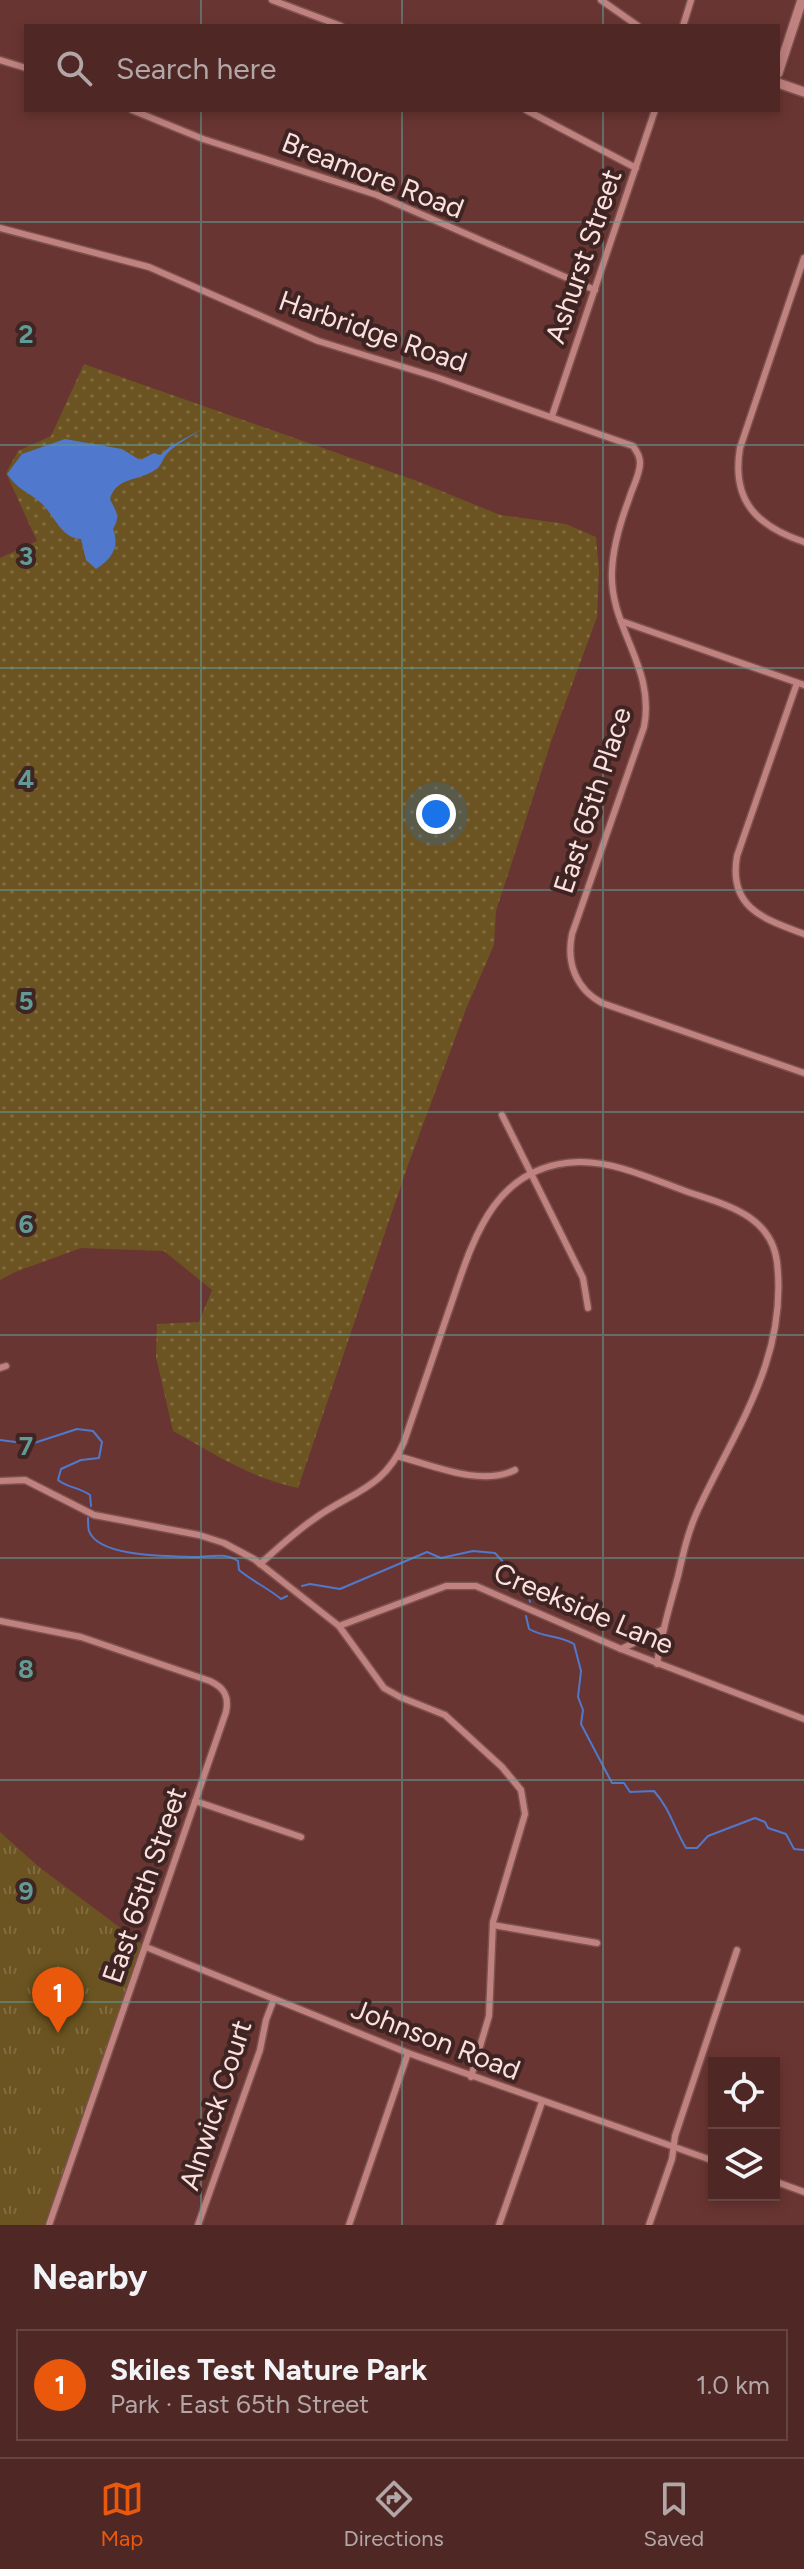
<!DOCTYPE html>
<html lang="en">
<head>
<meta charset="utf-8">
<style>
	body { margin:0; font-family:Figtree,sans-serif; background:#593432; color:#f1f3f6 }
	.controls { position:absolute; right:24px; bottom:24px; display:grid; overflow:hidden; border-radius:0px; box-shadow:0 4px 12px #0003 }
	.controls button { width:72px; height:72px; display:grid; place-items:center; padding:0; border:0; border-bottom:2px solid #664443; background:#4f2826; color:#f1f3f6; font:40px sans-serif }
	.you { position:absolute; left:436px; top:814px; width:28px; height:28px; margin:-20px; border:6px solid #fff; border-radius:50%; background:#1a73e8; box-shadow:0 0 0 12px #1a73e833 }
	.badge { display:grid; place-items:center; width:52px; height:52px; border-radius:50%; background:#ea580c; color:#fff; font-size:26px; font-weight:700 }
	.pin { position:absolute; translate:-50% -66px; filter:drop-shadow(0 2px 4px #0008) }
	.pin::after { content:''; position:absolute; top:42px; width:28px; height:24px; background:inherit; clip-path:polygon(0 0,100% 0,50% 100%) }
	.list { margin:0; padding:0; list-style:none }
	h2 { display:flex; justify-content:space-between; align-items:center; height:104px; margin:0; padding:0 32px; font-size:34px }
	h2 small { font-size:26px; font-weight:400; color:#b3a6a7 }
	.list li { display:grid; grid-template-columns:52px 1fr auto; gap:24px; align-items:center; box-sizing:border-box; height:112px; margin:0 16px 16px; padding:0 16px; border:2px solid #664443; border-radius:0px }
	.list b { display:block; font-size:30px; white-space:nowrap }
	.list p { margin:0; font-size:26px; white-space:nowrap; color:#b3a6a7 }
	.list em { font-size:26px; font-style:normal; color:#b3a6a7 }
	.icon { flex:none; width:44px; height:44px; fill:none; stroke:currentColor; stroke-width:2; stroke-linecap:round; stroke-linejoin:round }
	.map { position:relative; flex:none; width:804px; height:2225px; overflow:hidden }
	.search { position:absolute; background:#4f2826; box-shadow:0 4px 12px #0003; left:24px; right:24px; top:24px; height:88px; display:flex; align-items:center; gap:20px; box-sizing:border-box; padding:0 28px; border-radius:0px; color:#b3a6a7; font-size:30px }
	.sheet { height:232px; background:#4f2826 }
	nav { display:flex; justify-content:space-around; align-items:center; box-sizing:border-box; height:112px; border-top:2px solid #664443; background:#4f2826; font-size:22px; color:#b3a6a7 }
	nav a { display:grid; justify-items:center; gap:4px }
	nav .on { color:#ea580c }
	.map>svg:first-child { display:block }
</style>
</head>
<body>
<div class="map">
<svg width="804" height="2225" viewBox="0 0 804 2225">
	<defs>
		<pattern id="grass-dots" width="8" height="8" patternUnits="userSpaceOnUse" patternTransform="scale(2)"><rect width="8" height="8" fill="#6b5421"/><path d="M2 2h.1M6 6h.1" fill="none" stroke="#816c41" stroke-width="1.8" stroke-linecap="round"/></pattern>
		<pattern id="park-tufts" width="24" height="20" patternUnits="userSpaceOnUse" patternTransform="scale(2)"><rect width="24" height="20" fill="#6b5421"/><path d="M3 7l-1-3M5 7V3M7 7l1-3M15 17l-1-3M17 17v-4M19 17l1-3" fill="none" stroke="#816c41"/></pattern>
	</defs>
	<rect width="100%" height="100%" fill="#693532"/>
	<path fill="url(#grass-dots)" d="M84,364L417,481L500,515L566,524L596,537L599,570L597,617L552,739L496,911L494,945L466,1009L408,1165L298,1488C252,1479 213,1453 173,1431L156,1357L157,1324L199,1322L212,1290L164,1251L81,1248L15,1272L0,1280V558L37,541L6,473L18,451L51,436Z"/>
	<polygon fill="url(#park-tufts)" points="0,1832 39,1867 146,1947 49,2225 0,2225"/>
	<path fill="#5078cd" d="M202,429C191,437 174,445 166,455C162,460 161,467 155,470C139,481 116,477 110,499C116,512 121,516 113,529C120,547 112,559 96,569L86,560L81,539C60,538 55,515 40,502C27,491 18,490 7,474L22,454L65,439L122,449L140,460L154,453L160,455L171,446Z"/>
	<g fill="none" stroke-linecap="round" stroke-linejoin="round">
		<g stroke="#5078cd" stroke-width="2">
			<path d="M0,1440L31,1444L77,1429L93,1431L102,1442L99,1458L81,1460L61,1469L58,1480C68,1488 79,1487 90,1495L91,1506"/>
			<path d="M88,1518C88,1522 88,1527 89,1531C99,1558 171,1556 196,1557C211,1557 224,1552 238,1561L239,1570C252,1581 268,1588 281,1599L287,1596"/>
			<polyline points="302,1586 310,1584 340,1589 427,1552 441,1558 473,1551 495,1553 526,1587 530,1602"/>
			<path d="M526,1616L529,1629C545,1638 559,1635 574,1644L581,1671L578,1697L583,1710L581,1724L612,1783H624L630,1792L654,1791C670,1809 674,1828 686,1848H697L708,1836L755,1818L765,1822L768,1828L786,1834L794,1849L804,1850"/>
		</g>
		<defs>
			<g id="street">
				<polyline points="272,0 341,26"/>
				<polyline points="601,0 638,26"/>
				<polyline points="683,26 691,0"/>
				<polyline points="0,60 26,68"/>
				<polyline points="132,110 203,139 377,195 595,290"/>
				<polyline points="526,110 636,168"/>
				<path d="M0,228L149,267L318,341L436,377L633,446C637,452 640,456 640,463C640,475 632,488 629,499C620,523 613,546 612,571C609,628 656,667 644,727L572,934C566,963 576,989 602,1003L804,1073"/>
				<path d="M804,258L740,448C731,501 757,526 804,542"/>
				<polyline points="552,416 655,110"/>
				<polyline points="621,621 804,685"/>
				<path d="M797,683L737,856C728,908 764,919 804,934"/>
				<polyline points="502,1115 583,1278 588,1308"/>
				<polyline points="0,1368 6,1366"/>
				<path d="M397,1456C433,1465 480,1487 515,1470"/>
				<polyline points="0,1481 25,1480 94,1515 199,1535 224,1543 254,1559 339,1626 384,1688 400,1697 445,1715 502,1767 521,1790 525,1814 493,1922 489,2016 471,2077"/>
				<path d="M260,1564C278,1548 295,1532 314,1519C351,1492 384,1489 404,1442C418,1400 433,1358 447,1316C471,1248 489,1165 578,1162C615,1161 654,1180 688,1192C726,1205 771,1215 777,1262C788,1359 735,1429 697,1512C688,1532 683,1554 678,1576C670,1605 661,1634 657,1664"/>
				<path d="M0,1621L81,1637L210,1681C225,1688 229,1697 226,1712L49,2225"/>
				<polyline points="339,1626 446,1586 476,1586 621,1649 804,1719"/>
				<polyline points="621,1649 664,1629"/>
				<polyline points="195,1801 301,1837"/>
				<polyline points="493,1925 597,1943"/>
				<polyline points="146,1947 408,2053 714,2161"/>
				<polyline points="774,2181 804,2192"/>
				<polyline points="198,2225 260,2050 266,2020 274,1999"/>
				<polyline points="349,2225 408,2053"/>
				<polyline points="499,2225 542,2102"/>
				<polyline points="649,2225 672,2159 675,2136 737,1950"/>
			</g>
			<g id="secondary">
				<polyline points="778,73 802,0"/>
				<polyline points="778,83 804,92"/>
			</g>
		</defs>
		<use href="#street" stroke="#7d5150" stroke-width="9"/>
		<use href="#secondary" stroke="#7d5150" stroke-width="12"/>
		<use href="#street" stroke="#bf827e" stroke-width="6"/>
		<use href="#secondary" stroke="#bf827e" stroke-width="9"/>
	</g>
	<path fill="none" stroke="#629b95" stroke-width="2" stroke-opacity="0.55" d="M201,0V26M402,0V26M603,0V26M201,110V2225M402,110V2225M603,110V2225M0,222H804M0,445H804M0,668H804M0,890H804M0,1112H804M0,1335H804M0,1558H804M0,1780H804M0,2002H804"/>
	<g text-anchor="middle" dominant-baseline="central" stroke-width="8" stroke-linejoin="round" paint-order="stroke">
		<g font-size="28" fill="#fce0de" stroke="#3e2523">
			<text transform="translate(373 175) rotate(21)">Breamore Road</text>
			<text transform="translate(583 256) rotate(-71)">Ashurst Street</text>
			<text transform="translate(373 331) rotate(19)">Harbridge Road</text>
			<text transform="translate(592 800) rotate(-72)">East 65th Place</text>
			<text transform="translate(584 1608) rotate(23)">Creekside Lane</text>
			<text transform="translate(144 1885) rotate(-71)">East 65th Street</text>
			<text transform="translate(436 2039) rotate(21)">Johnson Road</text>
			<text transform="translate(215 2105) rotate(-72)">Alnwick Court</text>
		</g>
	</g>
	<g font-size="26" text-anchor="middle" font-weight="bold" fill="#629b95" stroke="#3e2523" stroke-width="8" stroke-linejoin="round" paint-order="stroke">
		<text x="26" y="343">2</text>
		<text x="26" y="565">3</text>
		<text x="26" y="788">4</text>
		<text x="26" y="1010">5</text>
		<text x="26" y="1233">6</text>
		<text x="26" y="1455">7</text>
		<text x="26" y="1678">8</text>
		<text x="26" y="1900">9</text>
	</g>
</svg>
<div class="controls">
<button><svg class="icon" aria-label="locate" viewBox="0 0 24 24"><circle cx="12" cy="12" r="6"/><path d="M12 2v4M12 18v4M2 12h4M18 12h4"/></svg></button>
<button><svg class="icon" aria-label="layers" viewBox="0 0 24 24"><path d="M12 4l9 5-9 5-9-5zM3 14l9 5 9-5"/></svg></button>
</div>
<div class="you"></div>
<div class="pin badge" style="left:58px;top:2033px">1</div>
<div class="search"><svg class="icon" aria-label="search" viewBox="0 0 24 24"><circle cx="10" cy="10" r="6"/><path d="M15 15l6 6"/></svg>Search here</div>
</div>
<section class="sheet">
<h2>Nearby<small></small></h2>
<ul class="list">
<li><span class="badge">1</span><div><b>Skiles Test Nature Park</b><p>Park · East 65th Street</p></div><em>1.0 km</em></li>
</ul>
</section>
<nav>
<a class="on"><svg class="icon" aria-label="map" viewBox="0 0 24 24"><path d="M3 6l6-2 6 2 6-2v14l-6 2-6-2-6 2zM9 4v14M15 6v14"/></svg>Map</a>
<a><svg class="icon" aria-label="directions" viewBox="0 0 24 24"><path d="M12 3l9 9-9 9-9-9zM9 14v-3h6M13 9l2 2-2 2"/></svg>Directions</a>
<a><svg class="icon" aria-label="saved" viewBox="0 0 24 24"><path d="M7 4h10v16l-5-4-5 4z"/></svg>Saved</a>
</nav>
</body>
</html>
